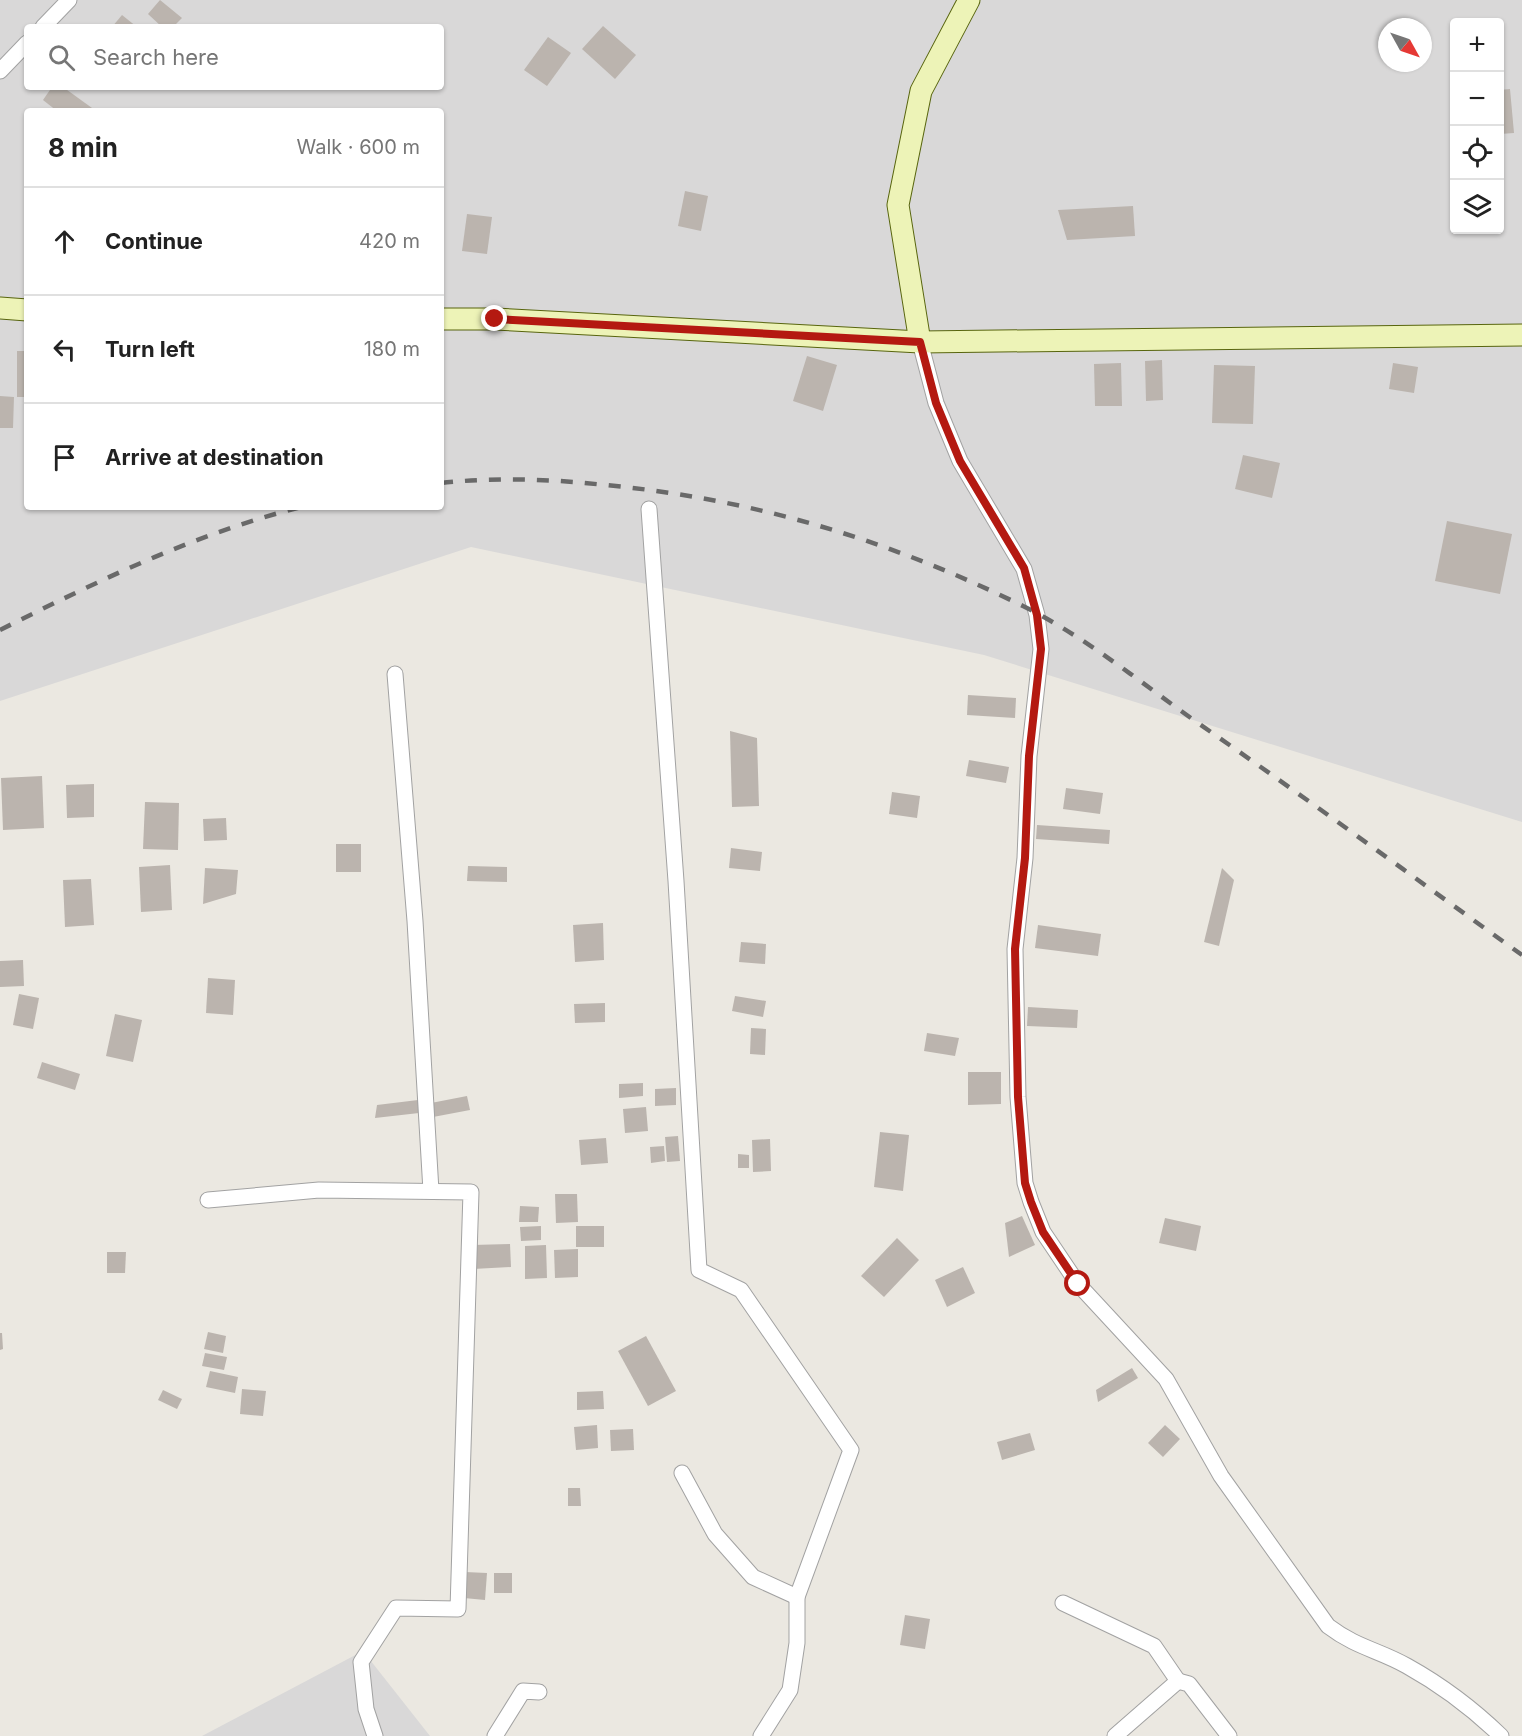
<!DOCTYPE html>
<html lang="en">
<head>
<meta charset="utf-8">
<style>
	body { margin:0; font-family:Inter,sans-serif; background:#f2f2f2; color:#222 }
	.controls { position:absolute; right:18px; top:18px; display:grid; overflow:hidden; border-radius:6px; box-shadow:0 2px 4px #0004 }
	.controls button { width:54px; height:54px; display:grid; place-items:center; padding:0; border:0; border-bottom:2px solid #e0e0e0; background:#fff; color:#222; font:30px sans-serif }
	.compass { position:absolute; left:1378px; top:18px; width:54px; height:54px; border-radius:50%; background:#fff; box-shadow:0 2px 4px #0004; rotate:130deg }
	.stop { position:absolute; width:18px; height:18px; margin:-14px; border:4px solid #b41911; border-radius:50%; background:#fff }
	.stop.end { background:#b41911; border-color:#fff; box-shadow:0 2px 6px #0008 }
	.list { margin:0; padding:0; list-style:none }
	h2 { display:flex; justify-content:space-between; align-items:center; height:78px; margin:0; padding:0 24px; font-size:26px }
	h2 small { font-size:20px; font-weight:400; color:#767676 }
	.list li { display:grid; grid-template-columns:39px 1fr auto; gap:18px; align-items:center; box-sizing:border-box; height:108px; padding:0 24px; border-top:2px solid #e0e0e0 }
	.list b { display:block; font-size:22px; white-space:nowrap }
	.list em { font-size:20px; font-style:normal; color:#767676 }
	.icon { flex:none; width:33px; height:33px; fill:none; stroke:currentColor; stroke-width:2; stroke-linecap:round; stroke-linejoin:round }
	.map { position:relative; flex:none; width:1522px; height:1736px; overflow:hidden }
	.search { position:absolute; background:#fff; box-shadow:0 2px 4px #0004; left:24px; top:24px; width:420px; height:66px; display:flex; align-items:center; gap:15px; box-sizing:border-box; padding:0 21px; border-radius:6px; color:#767676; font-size:22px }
	.panel { position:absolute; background:#fff; box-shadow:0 2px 4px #0004; left:24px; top:108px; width:420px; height:402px; border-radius:6px }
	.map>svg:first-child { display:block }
</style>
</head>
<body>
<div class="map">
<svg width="1522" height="1736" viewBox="0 0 1522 1736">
	<rect width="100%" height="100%" fill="#ebe8e1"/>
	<g fill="#d9d8d8" fill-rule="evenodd">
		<path d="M0,0H1522V822L984,655L471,547L0,701ZM1454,22H1500V230H1454ZM27,27H441V87H27ZM1387,27H1423V63H1387ZM27,111H441V507H27Z"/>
		<polygon points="363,1651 430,1736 202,1736"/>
	</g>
	<g fill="#bbb4ae">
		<polygon points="160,0 182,18 173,27 162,27 148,14"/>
		<polygon points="122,15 137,27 112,27"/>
		<polygon points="603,26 636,55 615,79 582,49"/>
		<polygon points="548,37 571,53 547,86 524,70"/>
		<polygon points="52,87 63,87 92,108 90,111 57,111 43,100"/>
		<polygon points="1510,89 1514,133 1500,134 1500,90"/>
		<polygon points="685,191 708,196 701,231 678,226"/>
		<polygon points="1133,206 1135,236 1067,240 1058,210"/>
		<polygon points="467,214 492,217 487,254 462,251"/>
		<rect x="17" y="351" width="10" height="46"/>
		<polygon points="807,356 837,365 823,411 793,401"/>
		<polygon points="1162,360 1163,400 1146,401 1145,361"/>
		<polygon points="1121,363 1122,406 1095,406 1094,364"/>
		<polygon points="1393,363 1418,367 1414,393 1389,389"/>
		<polygon points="1214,365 1255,366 1253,424 1212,423"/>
		<polygon points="0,396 14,397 13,428 0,428"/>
		<polygon points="1243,455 1280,463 1272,498 1235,489"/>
		<polygon points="1447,521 1512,534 1500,594 1435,581"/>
		<polygon points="968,695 1016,698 1015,718 967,715"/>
		<polygon points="730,731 757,738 759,806 732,807"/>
		<polygon points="969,760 1009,767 1006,783 966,776"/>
		<polygon points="42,776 44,828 3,830 1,778"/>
		<polygon points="94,784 94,817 67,818 66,785"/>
		<polygon points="1066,788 1103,793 1100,814 1063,809"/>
		<polygon points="892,792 920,796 917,818 889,814"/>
		<polygon points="145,802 179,803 178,850 143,849"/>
		<polygon points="226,818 227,840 204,841 203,819"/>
		<polygon points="1037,825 1110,830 1109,844 1036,839"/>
		<rect x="336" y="844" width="25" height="28"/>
		<polygon points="731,848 762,852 760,871 729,868"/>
		<polygon points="170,865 172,910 141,912 139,867"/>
		<polygon points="468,866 507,867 507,882 467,881"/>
		<polygon points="205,868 238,870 236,894 203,904"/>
		<polygon points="1222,868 1234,880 1219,946 1204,942"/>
		<polygon points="91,879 94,925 65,927 63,880"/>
		<polygon points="603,923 604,960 575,962 573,925"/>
		<polygon points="1038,925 1101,934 1098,956 1035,948"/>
		<polygon points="741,942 766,944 765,964 739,962"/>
		<polygon points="23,960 24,986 0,987 0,961"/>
		<polygon points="208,978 235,980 233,1015 206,1013"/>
		<polygon points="19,994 39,998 33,1029 13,1025"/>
		<polygon points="735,996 766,1001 763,1017 732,1011"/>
		<polygon points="605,1003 605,1022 575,1023 574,1004"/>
		<polygon points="1028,1007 1078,1010 1077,1028 1027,1026"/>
		<polygon points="115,1014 142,1020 133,1062 106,1056"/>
		<polygon points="751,1028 766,1029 765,1055 750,1054"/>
		<polygon points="927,1033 959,1038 955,1056 924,1051"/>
		<polygon points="42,1062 80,1074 75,1090 37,1078"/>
		<polygon points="968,1072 1001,1072 1001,1104 968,1105"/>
		<polygon points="643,1083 643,1096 619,1098 619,1084"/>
		<polygon points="676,1088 676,1105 655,1106 655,1089"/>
		<polygon points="467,1096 470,1110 433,1117 431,1103"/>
		<polygon points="418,1100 419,1113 375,1118 377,1105"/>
		<polygon points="646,1107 648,1131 625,1133 623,1109"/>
		<polygon points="880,1132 909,1135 903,1191 874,1187"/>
		<polygon points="678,1136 680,1161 667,1162 665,1137"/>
		<polygon points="606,1138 608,1163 581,1165 579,1140"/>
		<polygon points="770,1139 771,1171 753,1172 752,1140"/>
		<polygon points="664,1146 665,1161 651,1163 650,1147"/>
		<polygon points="738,1154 749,1155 749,1168 738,1168"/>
		<polygon points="555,1194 577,1194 578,1222 556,1223"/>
		<polygon points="520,1206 539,1207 538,1222 519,1222"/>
		<polygon points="1022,1216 1035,1245 1009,1257 1005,1223"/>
		<polygon points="1165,1218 1201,1226 1196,1251 1159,1243"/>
		<polygon points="541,1226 541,1240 521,1241 520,1227"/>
		<rect x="576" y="1226" width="28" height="21"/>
		<polygon points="897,1238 919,1260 884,1297 861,1276"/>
		<polygon points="510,1244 511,1267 473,1269 472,1245"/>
		<polygon points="546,1245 547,1278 525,1279 525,1246"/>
		<polygon points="578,1249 578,1277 555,1278 554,1250"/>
		<polygon points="107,1252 126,1252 125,1273 107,1273"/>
		<polygon points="963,1267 975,1293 947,1307 935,1280"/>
		<polygon points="208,1332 226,1336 223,1353 204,1349"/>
		<polygon points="0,1333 2,1333 3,1349 0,1350"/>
		<polygon points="646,1336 676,1391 648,1406 618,1351"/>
		<polygon points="205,1353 227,1357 224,1370 202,1366"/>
		<polygon points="1132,1368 1138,1378 1098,1402 1096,1390"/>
		<polygon points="210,1371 238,1377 235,1393 206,1387"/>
		<polygon points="242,1389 266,1391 263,1416 240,1414"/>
		<polygon points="163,1390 182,1399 177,1409 158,1400"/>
		<polygon points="603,1391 604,1409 577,1410 577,1392"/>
		<polygon points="597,1425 598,1448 576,1450 574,1427"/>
		<polygon points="1165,1425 1180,1439 1163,1457 1148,1443"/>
		<polygon points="633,1429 634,1450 611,1451 610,1430"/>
		<polygon points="1030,1433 1035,1450 1002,1460 997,1442"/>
		<polygon points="568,1488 580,1488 581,1506 568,1506"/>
		<polygon points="465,1572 487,1573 485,1600 464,1598"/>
		<rect x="494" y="1573" width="18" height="20"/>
		<polygon points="905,1615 930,1619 925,1649 900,1645"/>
	</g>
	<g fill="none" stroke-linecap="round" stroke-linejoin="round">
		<defs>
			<g id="street">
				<polyline points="43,27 69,0"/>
				<polyline points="0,71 27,43"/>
				<path d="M920,342L936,403L960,461L1024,569L1037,615L1041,649L1029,756L1025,858L1015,949L1018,1097L1025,1183L1031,1202L1043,1232L1078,1284L1166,1379L1221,1476L1328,1626C1357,1648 1379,1650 1407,1666C1443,1686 1472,1708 1501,1736"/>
				<polyline points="649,509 676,881 699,1270 741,1290 851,1450 797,1597 797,1643 790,1690 761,1736"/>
				<polyline points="395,674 415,921 431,1191"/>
				<polyline points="208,1200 319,1190 471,1192 458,1609 396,1608 361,1662 366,1709 375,1736"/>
				<polyline points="682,1473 715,1534 753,1577 797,1597"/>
				<polyline points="1063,1603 1154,1646 1178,1681 1115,1736"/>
				<polyline points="1178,1681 1189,1684 1229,1736"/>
				<polyline points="495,1736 523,1691 539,1692"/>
			</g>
			<g id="secondary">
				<polyline points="0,308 27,310"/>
				<polyline points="441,319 495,319 920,342 1522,335"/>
				<polyline points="920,342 898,205 921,91 969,0"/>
			</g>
		</defs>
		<use href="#street" stroke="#a2a2a2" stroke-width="17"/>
		<use href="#secondary" stroke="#58650e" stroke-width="23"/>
		<use href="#street" stroke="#fff" stroke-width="15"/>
		<use href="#secondary" stroke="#edf3b7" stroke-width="21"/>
		<g stroke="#696969" stroke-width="4.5" stroke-dasharray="12 12" stroke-linecap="butt">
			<path d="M441,483C496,477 550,479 605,485C754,499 889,540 1023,606C1085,637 1139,681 1195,721C1305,797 1413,877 1522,955"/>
			<path d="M0,630C98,581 194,534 301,507"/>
		</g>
	</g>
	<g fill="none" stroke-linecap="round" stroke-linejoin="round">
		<polyline stroke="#b41911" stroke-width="8" points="495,319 920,342 936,403 960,461 1024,568 1037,615 1041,649 1029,756 1025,858 1015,949 1018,1097 1025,1183 1031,1202 1043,1232 1078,1284"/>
	</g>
</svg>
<div class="controls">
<button>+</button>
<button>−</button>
<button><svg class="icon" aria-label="locate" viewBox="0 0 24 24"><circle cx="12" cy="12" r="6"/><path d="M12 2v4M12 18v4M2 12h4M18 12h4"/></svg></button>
<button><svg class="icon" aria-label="layers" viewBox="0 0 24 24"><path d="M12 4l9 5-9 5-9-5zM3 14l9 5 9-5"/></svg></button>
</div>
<svg class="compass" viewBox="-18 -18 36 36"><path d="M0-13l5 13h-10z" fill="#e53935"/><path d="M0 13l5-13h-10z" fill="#767676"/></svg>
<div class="stop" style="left:1078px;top:1284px"></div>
<div class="stop end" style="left:495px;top:319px"></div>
<div class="search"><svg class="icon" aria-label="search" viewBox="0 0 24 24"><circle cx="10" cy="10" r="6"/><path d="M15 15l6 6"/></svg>Search here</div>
<section class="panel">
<h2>8 min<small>Walk · 600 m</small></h2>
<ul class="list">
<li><svg class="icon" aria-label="ahead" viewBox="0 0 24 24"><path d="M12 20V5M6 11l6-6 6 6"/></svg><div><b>Continue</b></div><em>420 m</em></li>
<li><svg class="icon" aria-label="left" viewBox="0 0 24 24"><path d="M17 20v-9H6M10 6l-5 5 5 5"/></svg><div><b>Turn left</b></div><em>180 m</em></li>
<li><svg class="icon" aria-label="arrive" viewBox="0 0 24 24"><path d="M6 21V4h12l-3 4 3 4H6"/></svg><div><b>Arrive at destination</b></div></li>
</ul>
</section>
</div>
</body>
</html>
